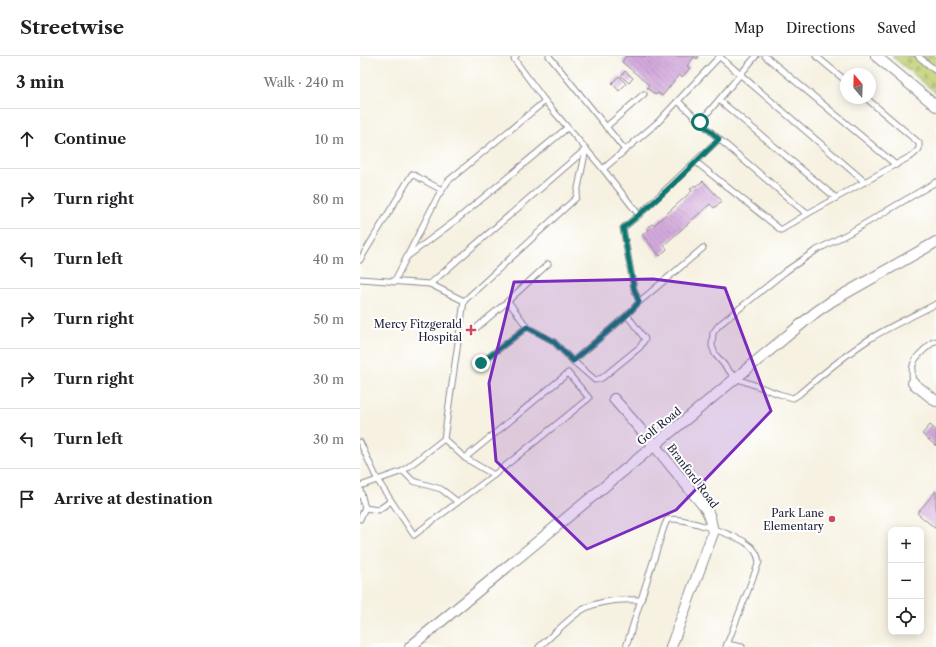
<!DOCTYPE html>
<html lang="en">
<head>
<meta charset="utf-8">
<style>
	body { margin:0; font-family:"Libre Caslon Text",serif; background:#f6f6f6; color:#202124 }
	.controls { position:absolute; right:12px; bottom:12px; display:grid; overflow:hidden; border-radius:8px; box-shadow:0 2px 10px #0003 }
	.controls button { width:36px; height:36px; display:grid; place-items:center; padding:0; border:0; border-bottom:1px solid #e0e0e0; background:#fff; color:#202124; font:20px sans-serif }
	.compass { position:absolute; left:480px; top:12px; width:36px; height:36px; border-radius:50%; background:#fff; box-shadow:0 2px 10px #0003; rotate:341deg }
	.stop { position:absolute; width:12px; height:12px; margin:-9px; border:3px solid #0f766e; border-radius:50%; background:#fff }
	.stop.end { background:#0f766e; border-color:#fff; box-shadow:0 1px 4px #0008 }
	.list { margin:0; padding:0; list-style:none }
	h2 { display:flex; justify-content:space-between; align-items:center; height:52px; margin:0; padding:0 16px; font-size:17px }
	h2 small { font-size:13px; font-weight:400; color:#757577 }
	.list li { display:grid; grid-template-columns:26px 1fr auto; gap:12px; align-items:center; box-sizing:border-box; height:60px; padding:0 16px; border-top:1px solid #e0e0e0 }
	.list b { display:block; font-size:15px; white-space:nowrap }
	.list em { font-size:13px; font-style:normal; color:#757577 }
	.icon { flex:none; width:22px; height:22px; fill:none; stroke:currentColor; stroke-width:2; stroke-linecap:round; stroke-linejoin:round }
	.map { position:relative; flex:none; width:576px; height:591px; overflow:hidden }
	header { display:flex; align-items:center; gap:24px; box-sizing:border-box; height:56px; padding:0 20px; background:#fff; border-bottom:1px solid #e0e0e0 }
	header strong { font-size:19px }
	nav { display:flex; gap:22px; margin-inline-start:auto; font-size:14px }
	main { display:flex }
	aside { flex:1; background:#fff }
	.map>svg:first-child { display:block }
</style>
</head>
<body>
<header>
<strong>Streetwise</strong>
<nav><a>Map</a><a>Directions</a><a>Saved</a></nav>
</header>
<main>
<aside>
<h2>3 min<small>Walk · 240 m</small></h2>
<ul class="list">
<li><svg class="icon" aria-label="ahead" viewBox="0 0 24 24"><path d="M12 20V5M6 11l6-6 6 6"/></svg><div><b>Continue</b></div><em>10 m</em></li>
<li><svg class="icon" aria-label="right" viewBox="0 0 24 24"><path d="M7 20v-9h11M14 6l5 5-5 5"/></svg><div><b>Turn right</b></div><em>80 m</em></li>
<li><svg class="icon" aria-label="left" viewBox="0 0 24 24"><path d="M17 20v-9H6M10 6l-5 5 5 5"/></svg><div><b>Turn left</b></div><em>40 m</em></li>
<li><svg class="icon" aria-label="right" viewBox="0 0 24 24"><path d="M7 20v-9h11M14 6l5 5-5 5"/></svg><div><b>Turn right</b></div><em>50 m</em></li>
<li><svg class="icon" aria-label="right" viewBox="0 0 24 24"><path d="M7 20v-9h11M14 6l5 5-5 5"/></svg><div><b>Turn right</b></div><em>30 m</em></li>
<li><svg class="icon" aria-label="left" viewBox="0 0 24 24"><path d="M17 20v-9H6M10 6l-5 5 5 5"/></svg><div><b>Turn left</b></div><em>30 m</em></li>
<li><svg class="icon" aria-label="arrive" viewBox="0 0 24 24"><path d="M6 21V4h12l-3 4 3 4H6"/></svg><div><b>Arrive at destination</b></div></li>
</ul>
</aside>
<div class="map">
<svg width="576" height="591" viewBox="0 0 576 591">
	<defs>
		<pattern id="cemetery-stones" width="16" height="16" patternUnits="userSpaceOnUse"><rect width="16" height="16" fill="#c0d073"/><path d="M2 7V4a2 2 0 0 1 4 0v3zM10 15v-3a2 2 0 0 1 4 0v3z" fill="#a5b264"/></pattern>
		<pattern id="building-back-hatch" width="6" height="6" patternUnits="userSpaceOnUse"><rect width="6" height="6" fill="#d2a9db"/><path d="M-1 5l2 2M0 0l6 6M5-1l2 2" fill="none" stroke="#b491bd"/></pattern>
	</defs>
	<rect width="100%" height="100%" fill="#fff"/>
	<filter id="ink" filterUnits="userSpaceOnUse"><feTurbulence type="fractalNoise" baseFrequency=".025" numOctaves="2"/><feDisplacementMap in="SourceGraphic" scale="8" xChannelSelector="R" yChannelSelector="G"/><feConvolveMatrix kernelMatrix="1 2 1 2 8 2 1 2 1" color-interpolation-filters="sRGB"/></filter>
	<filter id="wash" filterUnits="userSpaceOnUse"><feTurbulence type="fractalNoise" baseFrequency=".012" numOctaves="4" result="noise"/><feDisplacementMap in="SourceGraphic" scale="16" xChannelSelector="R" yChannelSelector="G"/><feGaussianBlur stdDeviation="0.9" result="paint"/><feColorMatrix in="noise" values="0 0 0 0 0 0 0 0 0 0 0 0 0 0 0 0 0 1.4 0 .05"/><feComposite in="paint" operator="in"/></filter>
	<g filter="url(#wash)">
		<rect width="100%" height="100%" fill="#f6f1e1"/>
		<polygon fill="url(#cemetery-stones)" stroke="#717957" points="532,0 576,0 576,37"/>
		<g id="blocks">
			<g fill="url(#building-back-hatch)">
				<polygon points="266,0 339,0 337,3 334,1 327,10 330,12 322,21 319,19 302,40 298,37 296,39 287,32 289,29 262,6"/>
				<polygon points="265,15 273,22 269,27 261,20"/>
				<polygon points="259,20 266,28 259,35 252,27"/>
				<polygon points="343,125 362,145 354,152 350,148 304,189 307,193 300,200 282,179 289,174 287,172 292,168 294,169 332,135 330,133 335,129 336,130"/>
				<polygon points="570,369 576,374 576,390 562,378"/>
				<polygon points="576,435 576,473 557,457"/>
			</g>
		</g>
	</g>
	<g filter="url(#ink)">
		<use href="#blocks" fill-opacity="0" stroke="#8c8a8e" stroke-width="1"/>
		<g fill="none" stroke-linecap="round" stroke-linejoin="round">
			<defs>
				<g id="lane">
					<polyline points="156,0 154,3 185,45 243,113 298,66 360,0"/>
					<polyline points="189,0 265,94"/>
					<polyline points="405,0 536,109"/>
					<polyline points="456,0 486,25"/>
					<polyline points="558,0 576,15"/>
					<polyline points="360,1 505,126"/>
					<polyline points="359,44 476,142"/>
					<polyline points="318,45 340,66 396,0"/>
					<polyline points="340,66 359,83"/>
					<polyline points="246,71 284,38"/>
					<polyline points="336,106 421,174 447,158"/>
					<polyline points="243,113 279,159 359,83 447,158 553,99 559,93 559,87 506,42"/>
					<path d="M576,126L489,177L455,195L426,215L359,269L353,277L352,290L355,298L375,322L419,338L433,342L438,339C460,320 484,300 508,284C530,270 553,260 576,248"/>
					<polyline points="48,200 95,165 207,72"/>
					<polyline points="0,204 52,118 82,134"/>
					<polyline points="188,208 148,245 167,271 193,285 213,305 267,259 279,246 274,233 263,172 279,159"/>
					<polyline points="0,223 70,228 104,245 84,383 43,415 0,430"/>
					<polyline points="34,226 78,140 88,125 185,45"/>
					<polyline points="70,228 226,93"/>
					<polyline points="104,245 216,142 226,93"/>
					<polyline points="279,246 343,192"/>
					<polyline points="115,273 148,245"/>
					<polyline points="213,305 235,324 242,322 280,291 285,283 267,259"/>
					<polyline points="121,307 167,271"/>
					<path d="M553,327C549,304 557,300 573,286L576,285"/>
					<polyline points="84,383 105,402 134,419 98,446"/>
					<polyline points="0,386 18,425 54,479 98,446 81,433 53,425 43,415"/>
					<polyline points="105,402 208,317 229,342 134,419"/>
					<polyline points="0,433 5,452 0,463"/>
					<polyline points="5,452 18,454 31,445"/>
					<polyline points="367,588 382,591"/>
					<path d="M179,591C192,580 205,566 219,556C236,544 261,543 281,544"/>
					<path d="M266,591L304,471L307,464C318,459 373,479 385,486C393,491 398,497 399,506L366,591"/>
				</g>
				<g id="street">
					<polyline points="516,0 576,50"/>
					<polyline points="553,327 576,345"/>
					<polyline points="254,343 294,389 346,453 350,461 353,477 311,591"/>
					<polyline points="50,591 456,256 472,245 576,186"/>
				</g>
			</defs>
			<use href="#lane" stroke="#8c8a8e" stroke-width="7"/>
			<use href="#street" stroke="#8c8a8e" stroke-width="12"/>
			<use href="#lane" stroke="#fff" stroke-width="5"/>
			<use href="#street" stroke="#fff" stroke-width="10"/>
		</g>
	</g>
	<g fill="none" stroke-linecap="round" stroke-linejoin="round" filter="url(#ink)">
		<path stroke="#0f766e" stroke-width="5" d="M121,307L167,271L193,285L213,305L267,259L279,246L274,233L263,172C297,145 328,114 359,83L340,66"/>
	</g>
	<path fill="#7b2cbf" fill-opacity="0.2" stroke="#7b2cbf" stroke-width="3" stroke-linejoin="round" d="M293,223L365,232L411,355L316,454L227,493L136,405L129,327L154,226Z"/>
	<g fill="#d1495b" stroke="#fff" stroke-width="1.5">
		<path d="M109 268h4v4h4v4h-4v4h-4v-4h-4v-4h4z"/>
		<circle cx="472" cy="463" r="4"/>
	</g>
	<g text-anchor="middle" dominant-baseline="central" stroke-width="4" stroke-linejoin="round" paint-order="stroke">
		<g font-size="11" fill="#22223b" stroke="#fff" text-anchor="end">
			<text x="102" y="268">Mercy Fitzgerald<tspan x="102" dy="13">Hospital</tspan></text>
			<text x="464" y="457">Park Lane<tspan x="464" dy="13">Elementary</tspan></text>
		</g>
		<g font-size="11" fill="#22223b" stroke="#fff">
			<text transform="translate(299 370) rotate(-39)">Golf Road</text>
			<text transform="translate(333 420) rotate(53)">Branford Road</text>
		</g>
	</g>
</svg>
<div class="controls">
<button>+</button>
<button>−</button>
<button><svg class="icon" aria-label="locate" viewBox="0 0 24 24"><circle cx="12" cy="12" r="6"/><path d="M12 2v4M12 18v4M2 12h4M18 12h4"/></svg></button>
</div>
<svg class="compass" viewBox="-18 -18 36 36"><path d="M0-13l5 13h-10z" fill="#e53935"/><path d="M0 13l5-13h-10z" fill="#757577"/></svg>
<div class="stop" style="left:340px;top:66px"></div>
<div class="stop end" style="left:121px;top:307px"></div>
</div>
</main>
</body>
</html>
